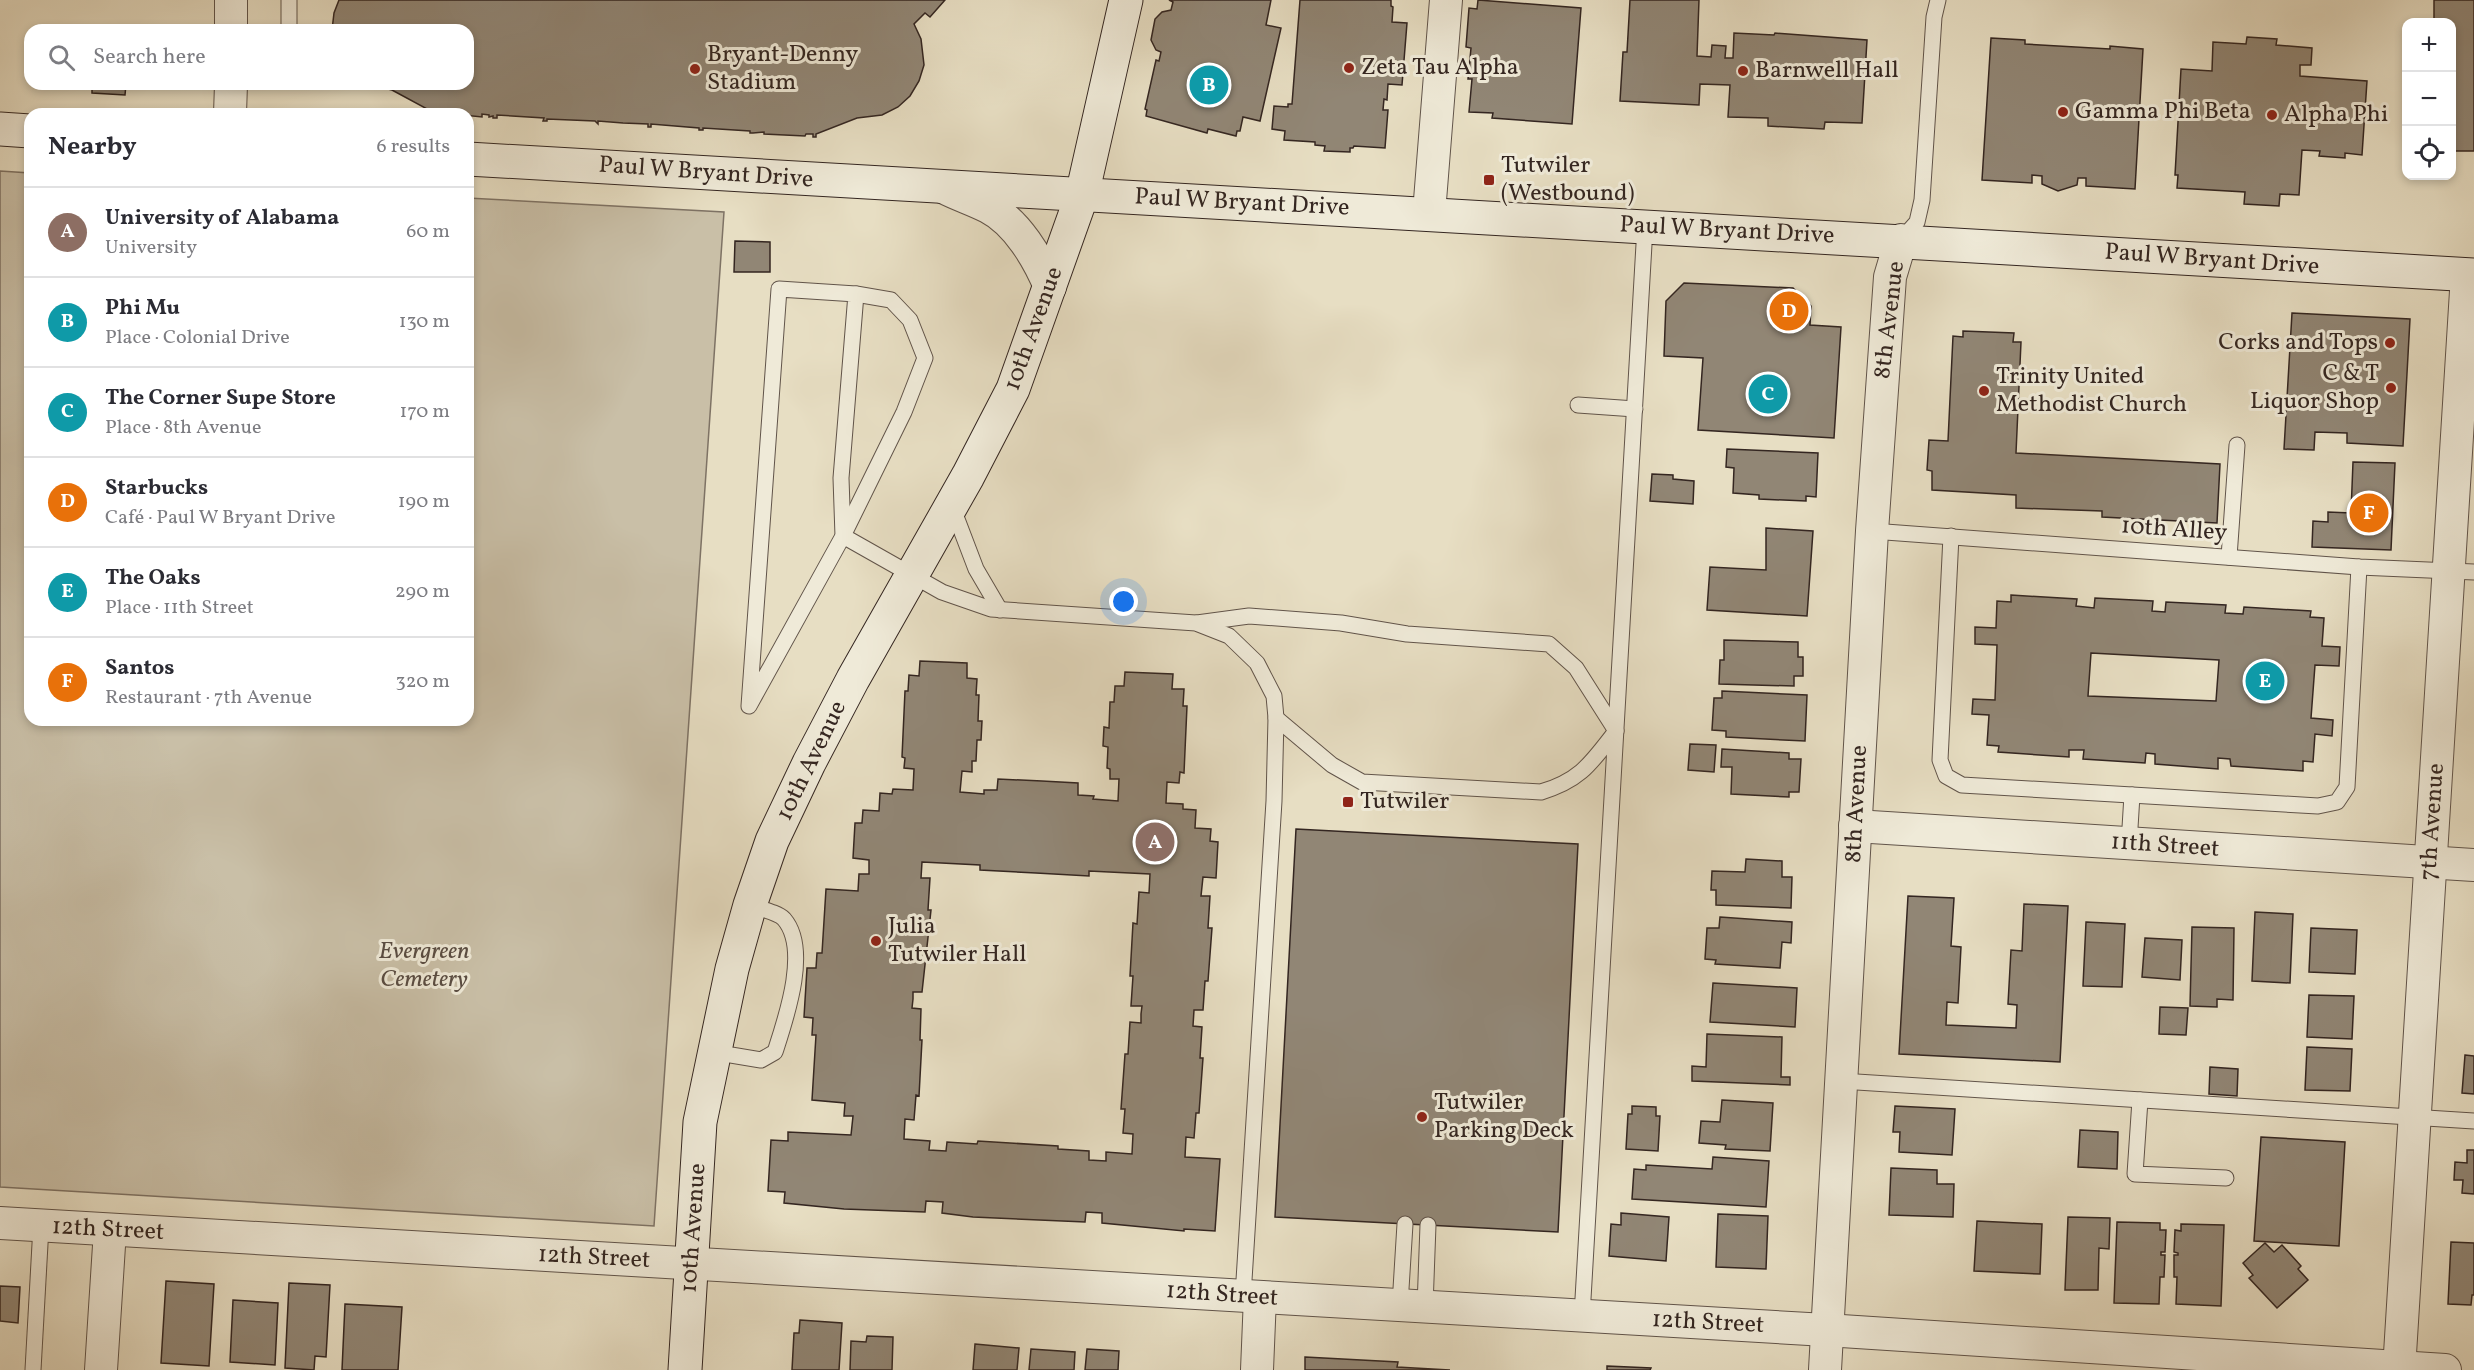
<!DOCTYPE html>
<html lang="en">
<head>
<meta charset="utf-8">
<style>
	body { margin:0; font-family:Vollkorn,serif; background:#f2f2f3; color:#2b2b33 }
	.controls { position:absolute; right:18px; top:18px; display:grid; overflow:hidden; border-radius:12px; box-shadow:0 3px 9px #0003 }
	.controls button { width:54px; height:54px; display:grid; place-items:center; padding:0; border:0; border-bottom:2px solid #e1e1e2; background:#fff; color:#2b2b33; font:30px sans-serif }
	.you { position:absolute; left:1124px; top:602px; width:21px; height:21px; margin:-15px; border:4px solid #fff; border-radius:50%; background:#1a73e8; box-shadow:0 0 0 9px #1a73e833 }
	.badge { display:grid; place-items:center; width:39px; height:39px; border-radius:50%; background:#2563eb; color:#fff; font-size:20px; font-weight:700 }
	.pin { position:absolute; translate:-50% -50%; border:3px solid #fff; box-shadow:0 2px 6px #0006 }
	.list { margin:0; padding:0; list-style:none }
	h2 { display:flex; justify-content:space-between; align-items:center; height:78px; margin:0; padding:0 24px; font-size:26px }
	h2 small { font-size:20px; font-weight:400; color:#7c7c81 }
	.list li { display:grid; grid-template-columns:39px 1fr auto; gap:18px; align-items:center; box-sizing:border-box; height:90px; padding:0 24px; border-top:2px solid #e1e1e2 }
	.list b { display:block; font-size:22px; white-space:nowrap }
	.list p { margin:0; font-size:20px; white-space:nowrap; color:#7c7c81 }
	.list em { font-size:20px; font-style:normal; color:#7c7c81 }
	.icon { flex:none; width:33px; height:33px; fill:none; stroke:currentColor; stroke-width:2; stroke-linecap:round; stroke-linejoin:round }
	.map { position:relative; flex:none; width:2474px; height:1370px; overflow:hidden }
	.search { position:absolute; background:#fff; box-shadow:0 3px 9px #0003; left:24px; top:24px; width:450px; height:66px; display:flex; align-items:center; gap:15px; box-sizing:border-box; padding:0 21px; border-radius:18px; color:#7c7c81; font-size:22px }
	.panel { position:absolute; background:#fff; box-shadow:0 3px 9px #0003; left:24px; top:108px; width:450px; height:618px; border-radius:18px }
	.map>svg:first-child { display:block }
</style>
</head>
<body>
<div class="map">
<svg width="2474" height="1370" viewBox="0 0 2474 1370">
	<rect width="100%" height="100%" fill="#e7dec3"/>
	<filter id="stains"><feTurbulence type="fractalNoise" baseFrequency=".00333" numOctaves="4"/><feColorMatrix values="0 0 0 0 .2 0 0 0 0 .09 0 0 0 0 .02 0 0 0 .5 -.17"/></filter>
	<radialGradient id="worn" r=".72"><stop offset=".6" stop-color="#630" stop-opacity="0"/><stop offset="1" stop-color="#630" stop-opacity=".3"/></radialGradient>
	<polygon fill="#c9bfa7" stroke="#7e7264" stroke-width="1.5" points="0,171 30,173 30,720 468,720 468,198 724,212 654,1226 0,1187"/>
	<g fill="#918675" stroke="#342621" stroke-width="1.5" fill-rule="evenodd">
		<polygon points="339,0 945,0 930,17 925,13 914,24 921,39 924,65 919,81 910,96 898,107 882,115 857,118 816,134 816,137 813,137 813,134 806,134 805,136 764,134 764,132 753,133 750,133 750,131 703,128 703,130 699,130 699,128 651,124 651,127 648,127 648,124 623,123 598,121 598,124 595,121 547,119 547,121 543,121 544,118 497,115 497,118 493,118 493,116 489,117 489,115 482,114 482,117 434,112 430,114 431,111 392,90 367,84 468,84 468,30 332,30 334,13"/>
		<polygon points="1169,0 1271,0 1266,25 1281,28 1260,121 1243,117 1240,131 1237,131 1236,136 1208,129 1207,133 1146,116 1147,110 1145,109 1156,60 1159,61 1161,52 1156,50 1151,40 1155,19 1162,12 1171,10 1173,2"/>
		<polygon points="1300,0 1391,0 1391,6 1393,7 1392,22 1407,23 1402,85 1388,84 1387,100 1384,99 1383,110 1388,110 1385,148 1354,146 1353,148 1350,148 1350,152 1324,151 1325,146 1315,145 1315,142 1284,140 1285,131 1272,129 1274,106 1288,107 1288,104 1292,104"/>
		<polygon points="1478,0 1581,8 1572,124 1492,118 1493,113 1469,112 1472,79 1468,79 1471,48 1466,47 1469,8 1477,9"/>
		<polygon points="1630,0 1699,0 1697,56 1711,57 1712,45 1726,46 1725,58 1733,58 1734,33 1774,35 1775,33 1867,40 1862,123 1825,122 1824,129 1768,126 1768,118 1728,117 1730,85 1700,84 1699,105 1620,101 1623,52 1627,52"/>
		<polygon points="2434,0 2474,0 2474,151 2452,151 2452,22 2434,22"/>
		<polygon points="2247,37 2277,39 2276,45 2312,48 2311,65 2300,65 2300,76 2367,81 2362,155 2345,153 2345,158 2319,156 2320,151 2302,150 2299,195 2280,194 2279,206 2244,204 2245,192 2177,188 2178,175 2175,175 2181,69 2212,71 2213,42 2246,44"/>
		<polygon points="1991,38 2025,40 2025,44 2110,49 2110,46 2143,49 2135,189 2086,186 2086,178 2078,178 2077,185 2058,191 2042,184 2042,176 2032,175 2032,183 1982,180"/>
		<polygon points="92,84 126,84 125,95 92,93"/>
		<polygon points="735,241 770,242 770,272 734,272"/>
		<polygon points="1684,283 1793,288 1811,306 1810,325 1841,327 1834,438 1698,430 1703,358 1664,356 1666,301"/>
		<polygon points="2292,313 2410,319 2403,446 2347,443 2347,433 2315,432 2314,450 2284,449"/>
		<polygon points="1963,331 2014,333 2013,342 2021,342 2016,453 2220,464 2217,523 2102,517 2102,511 2016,508 2016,495 1932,490 1932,471 1927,470 1929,440 1948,441 1953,336 1963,337"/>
		<polygon points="1727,449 1818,453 1816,497 1806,496 1806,501 1759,499 1759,495 1733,493 1734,468 1726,467"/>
		<polygon points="2353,462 2395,463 2391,550 2312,547 2313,521 2328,522 2328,512 2351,513"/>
		<polygon points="1652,474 1673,475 1673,479 1694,481 1693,504 1650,501"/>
		<polygon points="1766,528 1813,531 1807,616 1707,610 1710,567 1766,570"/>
		<path d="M2011,595L2077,599L2076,606L2094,608L2095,598L2153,601L2152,611L2165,612L2166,602L2226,605L2225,613L2243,614L2244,607L2311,611L2310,617L2324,618L2322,646L2340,647L2339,666L2315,665L2311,718L2333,720L2332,736L2315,734L2313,762L2303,761V771L2231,766L2230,759L2218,758V769L2155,764V754L2146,753L2145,763L2083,759L2084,750H2069V757L1998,752L1999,746L1987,745L1989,715L1972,714L1973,699L1995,700L1997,645L1975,644V627L1996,628L1997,601L2011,602ZM2091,653L2219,660L2216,701L2088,696Z"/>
		<polygon points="1724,640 1798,642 1798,657 1803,657 1803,676 1794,676 1794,686 1719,684 1720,660 1724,660"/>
		<path d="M920,661L967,663V678L977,679L976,695H979L978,721H982L981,740H977L976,761H972V772L962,771L960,792L984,794V790H997L998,779L1042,781L1078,783V795L1094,796L1093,799L1118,801L1119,779H1110V769L1107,768L1108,747L1103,746L1104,727L1109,728L1110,702H1114L1115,686H1124L1125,672L1173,674L1172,689H1184L1183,706H1187L1184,773L1180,772L1179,783L1167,782L1166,803L1183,804V809L1196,810L1195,828L1211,829L1210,841L1218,842L1216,878L1203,877L1201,896H1210L1208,928H1212L1208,981H1205L1203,1010H1194L1193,1026L1202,1027L1200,1058H1203L1199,1113H1196L1194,1138L1186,1137L1185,1157L1220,1159L1215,1231L1184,1229V1231L1102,1223V1213L1086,1212L1085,1222L973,1217L942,1213L943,1202L926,1201L925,1212L844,1209L784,1203L785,1192L768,1191L771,1140L788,1141V1132L851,1135L853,1116H844L845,1103L812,1100L816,1035H812L813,1018L804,1017L807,968H816L817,953H822L826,889L858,891L859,874H869V860L853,858L855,823H862L863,810L879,811L880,793L892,794L893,789L913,790L914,769L904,768L905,758L902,757L905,691H908L909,675L919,676ZM922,862L980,865V870L1036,873L1089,876V871L1150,874L1149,893L1139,892L1137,924L1133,923L1130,976H1133L1131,1006H1142L1141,1014V1023L1130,1022L1128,1054H1125L1121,1109H1125L1123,1133L1133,1134L1132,1154L1106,1152V1161L1089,1160V1151L1058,1149V1146L978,1141L977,1144L947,1142L946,1151L929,1150L930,1141L904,1139L905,1119L914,1120L916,1095L919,1096L922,1040H920L921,1009L912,1008L913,999V992H922L931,910H928L930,878H921Z"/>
		<polygon points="1722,691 1807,695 1805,741 1726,737 1726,731 1712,730 1714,698 1722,698"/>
		<polygon points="1690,744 1716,745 1714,772 1688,770"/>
		<polygon points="1722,749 1789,753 1789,759 1801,759 1799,792 1789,792 1789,797 1731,794 1732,767 1721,767"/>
		<polygon points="1296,829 1578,844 1558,1232 1275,1217"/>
		<polygon points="1746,859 1782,861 1782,877 1792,877 1791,908 1716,905 1716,890 1711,890 1712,871 1745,872"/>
		<polygon points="1908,896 1954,898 1951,946 1961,947 1958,1003 1947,1002 1946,1025 2016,1028 2017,1005 2008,1004 2011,950 2022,951 2024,904 2068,906 2060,1062 1899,1054"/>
		<polygon points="2255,912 2293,914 2290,983 2252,981"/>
		<polygon points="1720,917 1792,922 1791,943 1782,942 1780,968 1715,964 1716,960 1705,959 1707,928 1719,928"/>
		<polygon points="2086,922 2125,924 2122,987 2083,986"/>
		<polygon points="2192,927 2234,928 2233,1000 2217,999 2217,1007 2190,1006"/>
		<polygon points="2311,928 2357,930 2355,974 2309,972"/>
		<polygon points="2145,938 2182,940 2180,980 2142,977"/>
		<polygon points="1713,983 1797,988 1795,1027 1710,1022"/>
		<polygon points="2309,995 2354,996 2352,1039 2307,1037"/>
		<polygon points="2160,1007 2188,1008 2186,1035 2159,1034"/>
		<polygon points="1707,1034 1782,1037 1781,1077 1790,1077 1790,1085 1692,1081 1692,1066 1706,1067"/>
		<polygon points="2307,1047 2352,1049 2350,1091 2305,1090"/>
		<polygon points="2465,1055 2474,1056 2474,1094 2462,1093"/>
		<polygon points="2210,1067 2238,1069 2237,1096 2209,1094"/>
		<polygon points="1722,1100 1773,1103 1770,1151 1725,1149 1726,1145 1699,1143 1701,1121 1720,1122"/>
		<polygon points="1632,1106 1656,1107 1656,1116 1660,1116 1658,1151 1626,1149 1628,1114 1632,1114"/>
		<polygon points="1895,1106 1955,1109 1952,1155 1899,1152 1900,1132 1893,1132"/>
		<polygon points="2080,1130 2118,1132 2117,1169 2078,1167"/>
		<polygon points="2261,1137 2345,1142 2339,1246 2254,1241"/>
		<polygon points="2467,1150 2474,1150 2474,1194 2462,1193 2463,1180 2454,1180 2455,1162 2467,1163"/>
		<polygon points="1713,1157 1769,1161 1766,1207 1632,1199 1634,1169 1646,1170 1646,1165 1712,1169"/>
		<polygon points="1891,1168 1937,1170 1937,1184 1954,1184 1953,1217 1889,1215"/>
		<polygon points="1621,1213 1669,1217 1666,1261 1609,1256 1611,1224 1621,1225"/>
		<polygon points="1718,1214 1768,1216 1766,1269 1716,1267"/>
		<polygon points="2068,1217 2110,1218 2109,1249 2099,1248 2098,1290 2065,1290"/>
		<polygon points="1977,1221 2042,1224 2040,1274 1974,1271"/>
		<polygon points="2117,1222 2160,1223 2160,1230 2166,1230 2165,1252 2161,1252 2161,1255 2165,1255 2164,1277 2160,1277 2159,1304 2114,1303"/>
		<polygon points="2181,1224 2224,1225 2221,1306 2176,1304 2177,1277 2174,1277 2174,1255 2178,1255 2178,1253 2174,1252 2175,1230 2181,1231"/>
		<polygon points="2451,1242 2474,1243 2474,1295 2472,1295 2471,1305 2448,1304"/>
		<polygon points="2265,1243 2274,1252 2282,1245 2301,1266 2298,1269 2308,1280 2277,1308 2249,1278 2253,1275 2243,1263"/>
		<polygon points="166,1281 214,1284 209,1366 161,1363"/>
		<polygon points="289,1283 330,1285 326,1357 315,1356 314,1370 285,1368"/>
		<polygon points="0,1286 20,1287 18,1323 0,1321"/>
		<polygon points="233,1300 278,1303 275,1365 230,1362"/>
		<polygon points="345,1304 402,1307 398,1370 342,1370"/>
		<polygon points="800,1320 842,1323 839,1370 792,1370 794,1333 799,1333"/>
		<polygon points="867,1336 893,1337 892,1370 850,1370 851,1341 866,1342"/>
		<polygon points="975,1344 1019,1348 1017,1370 973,1370"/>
		<polygon points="1031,1349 1075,1352 1074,1370 1029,1370"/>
		<polygon points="1087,1349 1119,1351 1118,1370 1085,1370"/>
		<polygon points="1305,1357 1398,1362 1397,1367 1450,1370 1305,1370"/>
		<polygon points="1607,1366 1651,1368 1650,1370 1607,1370"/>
	</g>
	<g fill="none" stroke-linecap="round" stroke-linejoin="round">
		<defs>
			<g id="lane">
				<polyline points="289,0 289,30"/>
				<polyline points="1901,240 1917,222 1922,200 1934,17 1938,0"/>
				<polygon points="779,289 856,294 841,478 843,536 749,706"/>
				<polyline points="856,294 891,300 910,320 925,358 904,412 843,536 942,592 991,609 1196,623 1229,636 1257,663 1274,696 1276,718 1274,801 1243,1296"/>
				<polyline points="1578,405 1635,409"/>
				<polyline points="952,506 976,569 1000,610"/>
				<polyline points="1872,531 2359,567 2474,572"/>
				<polyline points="1951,536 1940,760 1946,776 1962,785 2318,806 2337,802 2347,787 2359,567"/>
				<polyline points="2229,557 2237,445"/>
				<path d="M1197,623L1249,616L1341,623L1407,634L1549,644L1576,668L1616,731C1591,763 1581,780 1541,792L1362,782L1332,765L1276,718"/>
				<polyline points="2129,844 2132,795"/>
				<path d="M713,1052L761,1060L775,1052C786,1018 810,949 784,919C777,912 760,909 750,905"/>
				<polyline points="1841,1081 2474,1121"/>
				<polyline points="2140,1100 2135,1174 2226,1178"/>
				<polyline points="1400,1305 1405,1224"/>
				<polyline points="1425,1307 1428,1225"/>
				<polyline points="1582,1316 1645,227"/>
				<polyline points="33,1370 41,1226"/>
			</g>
			<g id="street">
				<polyline points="231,30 231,0"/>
				<polyline points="230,114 231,84"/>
				<path d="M945,188C959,195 974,200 988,207C1017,222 1038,258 1050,287"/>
				<polyline points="1429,213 1446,0"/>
				<polyline points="1855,826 2474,865"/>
				<polyline points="0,1223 1826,1330 2445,1370"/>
				<polyline points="101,1370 110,1230"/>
				<polyline points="1257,1370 1260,1297"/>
				<polyline points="1825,1370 1872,531 1890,277 1901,240"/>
				<polyline points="2399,1370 2467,275"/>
			</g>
			<g id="secondary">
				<polyline points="0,129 30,131"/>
				<polyline points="468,159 2474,275"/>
				<polyline points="685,1370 700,1122 732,969 750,905 772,841 809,763 853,679 968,476 1013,389 1082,195 1126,0"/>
			</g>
		</defs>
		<use href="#lane" stroke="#61544a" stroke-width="17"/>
		<use href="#street" stroke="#61544a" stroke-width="34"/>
		<use href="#secondary" stroke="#342621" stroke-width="35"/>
		<use href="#lane" stroke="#efead8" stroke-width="15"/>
		<use href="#street" stroke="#efead8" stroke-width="32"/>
		<use href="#secondary" stroke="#efead8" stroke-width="33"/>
	</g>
	<g fill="#8f2418" stroke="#efead8" stroke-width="2">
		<circle cx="1349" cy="68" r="6"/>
		<circle cx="695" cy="69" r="6"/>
		<circle cx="1743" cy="71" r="6"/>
		<circle cx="2063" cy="112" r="6"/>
		<circle cx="2272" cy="115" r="6"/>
		<rect x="1483" y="174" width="12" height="12" rx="3"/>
		<circle cx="2390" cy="343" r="6"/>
		<circle cx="2391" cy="388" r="6"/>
		<circle cx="1984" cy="391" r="6"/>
		<rect x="1342" y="796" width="12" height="12" rx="3"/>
		<circle cx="876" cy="941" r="6"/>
		<circle cx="1422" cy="1117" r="6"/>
	</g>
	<g text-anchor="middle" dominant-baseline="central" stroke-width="6" stroke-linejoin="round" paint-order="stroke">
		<g font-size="24" fill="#342621" stroke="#efead8" text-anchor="start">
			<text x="707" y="55">Bryant-Denny<tspan x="707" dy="28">Stadium</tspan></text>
			<text x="1361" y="68">Zeta Tau Alpha</text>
			<text x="1755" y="71">Barnwell Hall</text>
			<text x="2075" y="112">Gamma Phi Beta</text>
			<text x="2284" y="115">Alpha Phi</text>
			<text x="1501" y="166">Tutwiler<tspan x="1501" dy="28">(Westbound)</tspan></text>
			<text x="2378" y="343" text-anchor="end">Corks and Tops</text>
			<text x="2379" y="374" text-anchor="end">C &amp; T<tspan x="2379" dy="28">Liquor Shop</tspan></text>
			<text x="1996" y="377">Trinity United<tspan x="1996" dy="28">Methodist Church</tspan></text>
			<text x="1360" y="802">Tutwiler</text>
			<text x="888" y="927">Julia<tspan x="888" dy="28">Tutwiler Hall</tspan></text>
			<text x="1434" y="1103">Tutwiler<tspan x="1434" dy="28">Parking Deck</tspan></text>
		</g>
		<g font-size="24" fill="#342621" stroke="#efead8">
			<text transform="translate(706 173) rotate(4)">Paul W Bryant Drive</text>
			<text transform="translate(1242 203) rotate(3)">Paul W Bryant Drive</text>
			<text transform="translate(1727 231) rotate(3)">Paul W Bryant Drive</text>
			<text transform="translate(2212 260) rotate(4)">Paul W Bryant Drive</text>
			<text transform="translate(1890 320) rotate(-83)">8th Avenue</text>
			<text transform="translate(1034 329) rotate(-70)">10th Avenue</text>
			<text transform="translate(2174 530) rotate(4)">10th Alley</text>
			<text transform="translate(812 761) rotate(-64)">10th Avenue</text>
			<text transform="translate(1857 804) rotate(-87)">8th Avenue</text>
			<text transform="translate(2433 822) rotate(-86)">7th Avenue</text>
			<text transform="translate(2165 846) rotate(4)">11th Street</text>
			<text transform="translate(694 1228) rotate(-86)">10th Avenue</text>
			<text transform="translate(108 1230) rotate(3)">12th Street</text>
			<text transform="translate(594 1258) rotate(3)">12th Street</text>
			<text transform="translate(1222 1295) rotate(4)">12th Street</text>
			<text transform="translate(1708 1323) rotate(3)">12th Street</text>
		</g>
		<g font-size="24" font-style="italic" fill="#594c42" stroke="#efead8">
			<text x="424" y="952">Evergreen<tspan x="424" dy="28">Cemetery</tspan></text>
		</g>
	</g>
	<rect width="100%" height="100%" filter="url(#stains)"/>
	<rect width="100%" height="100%" fill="url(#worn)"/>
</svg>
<div class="controls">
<button>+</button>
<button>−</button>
<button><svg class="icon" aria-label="locate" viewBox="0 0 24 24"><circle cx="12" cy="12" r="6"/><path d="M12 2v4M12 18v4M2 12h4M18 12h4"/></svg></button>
</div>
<div class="you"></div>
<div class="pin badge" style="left:1155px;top:842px;background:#8d6e63">A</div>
<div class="pin badge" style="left:1209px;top:85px;background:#0f9aa8">B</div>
<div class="pin badge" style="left:1768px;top:394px;background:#0f9aa8">C</div>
<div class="pin badge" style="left:1789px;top:311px;background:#e8710a">D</div>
<div class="pin badge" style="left:2265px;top:681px;background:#0f9aa8">E</div>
<div class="pin badge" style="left:2369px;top:513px;background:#e8710a">F</div>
<div class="search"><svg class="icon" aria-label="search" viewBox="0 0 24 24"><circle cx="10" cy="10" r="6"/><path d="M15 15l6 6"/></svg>Search here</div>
<section class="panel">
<h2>Nearby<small>6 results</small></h2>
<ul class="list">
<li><span class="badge" style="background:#8d6e63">A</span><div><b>University of Alabama</b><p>University</p></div><em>60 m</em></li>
<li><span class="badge" style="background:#0f9aa8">B</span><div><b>Phi Mu</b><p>Place · Colonial Drive</p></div><em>130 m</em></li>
<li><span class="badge" style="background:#0f9aa8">C</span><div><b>The Corner Supe Store</b><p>Place · 8th Avenue</p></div><em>170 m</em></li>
<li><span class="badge" style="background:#e8710a">D</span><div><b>Starbucks</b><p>Café · Paul W Bryant Drive</p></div><em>190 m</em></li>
<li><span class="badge" style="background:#0f9aa8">E</span><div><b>The Oaks</b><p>Place · 11th Street</p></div><em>290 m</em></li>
<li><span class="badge" style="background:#e8710a">F</span><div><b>Santos</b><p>Restaurant · 7th Avenue</p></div><em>320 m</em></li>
</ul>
</section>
</div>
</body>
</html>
